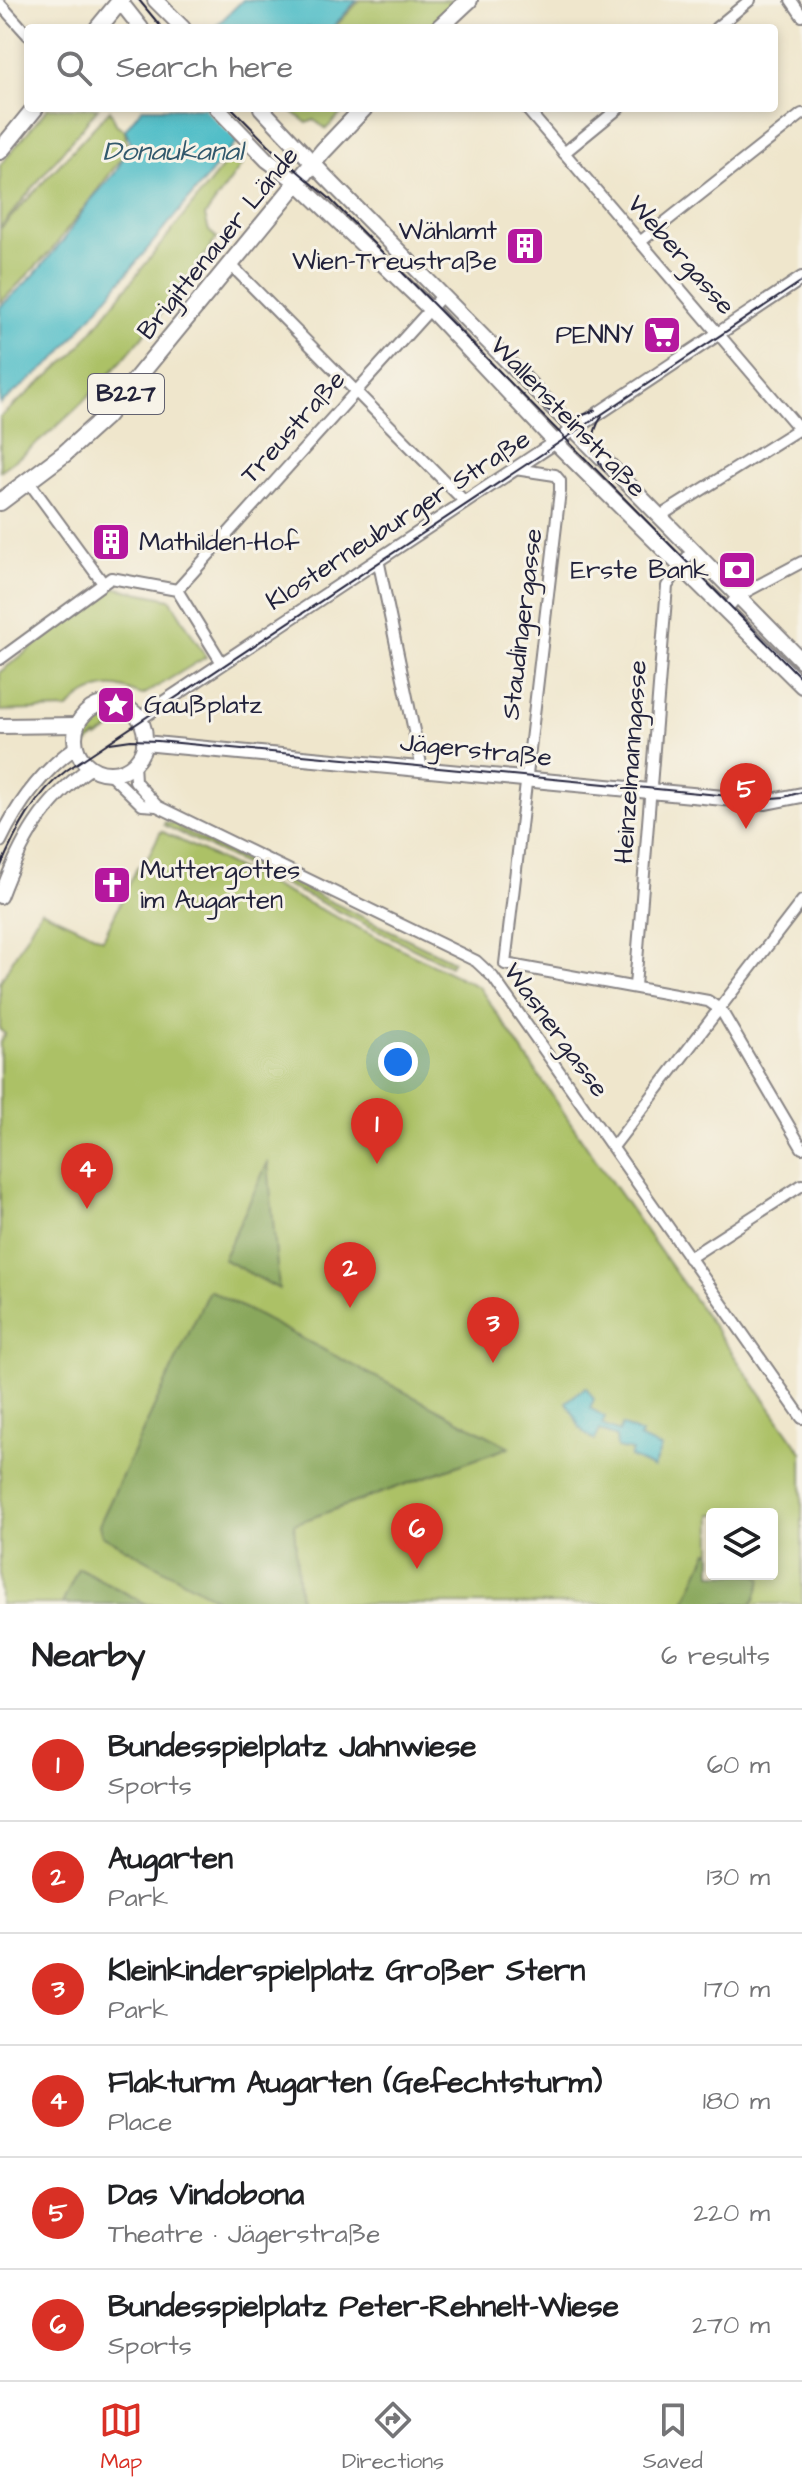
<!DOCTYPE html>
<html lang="en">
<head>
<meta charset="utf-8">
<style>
	body { margin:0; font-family:"Architects Daughter",sans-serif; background:#f2f2f2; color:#202124 }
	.controls { position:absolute; right:24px; bottom:24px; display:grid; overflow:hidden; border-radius:8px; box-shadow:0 4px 12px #0003 }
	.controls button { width:72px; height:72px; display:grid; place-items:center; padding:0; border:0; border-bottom:2px solid #e0e0e0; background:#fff; color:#202124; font:40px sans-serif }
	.you { position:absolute; left:398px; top:1062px; width:28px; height:28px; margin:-20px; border:6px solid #fff; border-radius:50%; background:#1a73e8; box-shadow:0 0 0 12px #1a73e833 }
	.badge { display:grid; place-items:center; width:52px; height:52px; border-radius:50%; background:#d93025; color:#fff; font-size:26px; font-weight:700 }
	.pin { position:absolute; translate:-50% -66px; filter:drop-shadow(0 2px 4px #0008) }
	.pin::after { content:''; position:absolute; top:42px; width:28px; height:24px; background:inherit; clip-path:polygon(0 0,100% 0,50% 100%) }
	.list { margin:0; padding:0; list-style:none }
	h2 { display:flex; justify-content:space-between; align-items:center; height:104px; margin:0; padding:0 32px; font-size:34px }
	h2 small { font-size:26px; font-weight:400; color:#757577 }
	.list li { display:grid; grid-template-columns:52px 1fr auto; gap:24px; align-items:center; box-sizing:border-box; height:112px; padding:0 32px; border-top:2px solid #e0e0e0 }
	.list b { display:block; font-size:30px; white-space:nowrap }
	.list p { margin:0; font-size:26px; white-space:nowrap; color:#757577 }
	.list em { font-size:26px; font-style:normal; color:#757577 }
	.icon { flex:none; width:44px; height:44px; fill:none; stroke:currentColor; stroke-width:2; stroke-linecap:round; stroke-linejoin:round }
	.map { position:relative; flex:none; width:802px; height:1604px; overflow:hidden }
	.search { position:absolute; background:#fff; box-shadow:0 4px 12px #0003; left:24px; right:24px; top:24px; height:88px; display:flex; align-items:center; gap:20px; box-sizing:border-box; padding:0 28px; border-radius:8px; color:#757577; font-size:30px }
	.sheet { height:776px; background:#fff }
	nav { display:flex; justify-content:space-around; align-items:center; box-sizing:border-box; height:112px; border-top:2px solid #e0e0e0; background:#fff; font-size:22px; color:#757577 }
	nav a { display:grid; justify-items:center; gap:4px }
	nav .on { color:#d93025 }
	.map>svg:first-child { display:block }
</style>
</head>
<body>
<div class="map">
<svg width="802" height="1604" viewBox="0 0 802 1604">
	<rect width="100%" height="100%" fill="#f7f3e8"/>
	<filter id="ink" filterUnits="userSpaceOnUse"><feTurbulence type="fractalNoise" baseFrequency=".0125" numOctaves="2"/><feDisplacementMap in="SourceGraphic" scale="16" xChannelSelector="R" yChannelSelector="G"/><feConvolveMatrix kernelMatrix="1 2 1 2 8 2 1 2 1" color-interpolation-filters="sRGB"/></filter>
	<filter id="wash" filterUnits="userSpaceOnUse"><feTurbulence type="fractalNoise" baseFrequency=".006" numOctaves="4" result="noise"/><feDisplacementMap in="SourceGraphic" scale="32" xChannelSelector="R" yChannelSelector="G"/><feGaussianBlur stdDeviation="1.8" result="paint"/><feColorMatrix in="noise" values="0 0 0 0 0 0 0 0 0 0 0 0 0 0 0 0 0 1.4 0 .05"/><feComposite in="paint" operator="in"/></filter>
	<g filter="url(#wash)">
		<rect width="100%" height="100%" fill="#efe6cc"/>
		<g fill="#acc166" stroke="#677250" stroke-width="2" fill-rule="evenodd">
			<polygon points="360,0 457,0 429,28 334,28"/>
			<polygon points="48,108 98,108 0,228 0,165"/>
			<polygon points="288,108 347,108 326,129 314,120 307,123"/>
			<polygon points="110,110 116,124 125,131 127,151 51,251 0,303 0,229"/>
			<path d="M233,154L243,163L205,216L209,231L217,238C155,325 89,410 0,471V417L72,356Z"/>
			<path d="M112,587L170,599L206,657L143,695C137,694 132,691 125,689C104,682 82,693 68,709L0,711V672Z"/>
			<path d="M113,711L127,718L97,738L96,736L85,746C81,726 92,712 113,711Z"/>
			<polygon points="165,822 178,825 179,828 453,961 450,966 164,825"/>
			<path d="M161,831L479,987L598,1163L802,1452V1604H0V1042L5,1034L0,1030V982L41,910L103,939L138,866L141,867L146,857H148ZM712,1514H772V1574H712Z"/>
		</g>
		<g fill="#89a75b" stroke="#56644b" stroke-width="2">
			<polygon points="268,1162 279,1289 223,1259"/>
			<polygon points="209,1290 510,1447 294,1524 300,1604 226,1604 102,1535 99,1525"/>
			<polygon points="708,1551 712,1553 712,1574 755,1574 762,1578 755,1600 750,1604 684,1604"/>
			<polygon points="78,1568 81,1569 146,1604 62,1604"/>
		</g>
		<g fill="#4fbdc7" stroke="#387081" stroke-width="2">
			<polygon points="243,0 357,0 332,28 214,28"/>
			<polygon points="142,108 265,108 54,361 0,404 0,307 34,275 63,241 89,202 115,173 131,144 125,130"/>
			<path d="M586,1387L594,1399L590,1408L605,1417L602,1425L619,1432L622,1425L641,1434L639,1438L661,1448L653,1468L630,1457L632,1451L617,1448L616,1437L600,1430L595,1440C574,1429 580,1420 566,1402Z"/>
		</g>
		<polygon fill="#efe6cc" points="204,108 269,108 240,144"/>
	</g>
	<g filter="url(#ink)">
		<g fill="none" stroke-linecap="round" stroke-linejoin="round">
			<defs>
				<g id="minor">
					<polyline points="791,0 802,16"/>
					<polyline points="0,4 28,35"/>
					<polyline points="716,28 750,0"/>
					<polyline points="526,108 802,432"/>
					<polyline points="564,153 619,108"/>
					<polyline points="640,242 802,114"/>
					<polyline points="231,265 465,502"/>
					<polyline points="515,469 555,475 560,481 560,491 505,964 708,1001 721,1010 802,1148"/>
					<polyline points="29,482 103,583"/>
					<polyline points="660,516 802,427"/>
					<polyline points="378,559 422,769"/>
					<polyline points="177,590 443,295"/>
					<polyline points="726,610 738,596 802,562"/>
					<polyline points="0,659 111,578 177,590 222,663"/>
					<polyline points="134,763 135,781 157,806"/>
					<polyline points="108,772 142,805 157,806 476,961 493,977 802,1418"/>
					<polyline points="635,986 667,586 693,549"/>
					<polyline points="613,1147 802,901"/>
					<polyline points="689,1258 802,1185"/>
				</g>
				<g id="tertiary">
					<polyline points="139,719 802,278"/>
					<path d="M0,841C18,803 42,771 76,747"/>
					<path d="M0,897C21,841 42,802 91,767"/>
				</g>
				<g id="secondary">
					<polyline points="119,0 141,28"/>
					<polyline points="155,0 183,28"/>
					<polyline points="217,108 267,160 298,183 430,309 555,442 802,686"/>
					<polyline points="261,108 326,177 802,661"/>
					<circle cx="110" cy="738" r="35"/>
					<polyline points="0,726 77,725"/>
					<polyline points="144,743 766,802 802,795"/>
				</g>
				<g id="primary">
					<polyline points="98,28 121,0"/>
					<polyline points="439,28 469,0"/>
					<polyline points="0,151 35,108"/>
					<polyline points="0,502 64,454 106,416 323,151 364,108"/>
				</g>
			</defs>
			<use href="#minor" stroke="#888484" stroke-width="14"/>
			<use href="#tertiary" stroke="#888484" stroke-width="16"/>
			<use href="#secondary" stroke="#888484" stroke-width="18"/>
			<use href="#primary" stroke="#888484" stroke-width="20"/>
			<use href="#minor" stroke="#fff" stroke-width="10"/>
			<use href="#tertiary" stroke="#fff" stroke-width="12"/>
			<use href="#secondary" stroke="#fff" stroke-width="14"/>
			<use href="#primary" stroke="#fff" stroke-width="16"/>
			<g stroke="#22223b" stroke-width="2">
				<polyline points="139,0 162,28"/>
				<polyline points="232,108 274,151 328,197 802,679"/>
				<path d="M543,407C561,420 576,420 595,410"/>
				<path d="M602,416C590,434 591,453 605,471"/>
				<polyline points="110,743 131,740 158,741 760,799 784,797 802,792"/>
				<path d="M0,868C16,831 35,794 67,770L802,281"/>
			</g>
		</g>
	</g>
	<defs>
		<symbol id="building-square" viewBox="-11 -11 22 22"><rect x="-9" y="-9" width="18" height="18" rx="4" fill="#b5179e" stroke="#f7f3e8"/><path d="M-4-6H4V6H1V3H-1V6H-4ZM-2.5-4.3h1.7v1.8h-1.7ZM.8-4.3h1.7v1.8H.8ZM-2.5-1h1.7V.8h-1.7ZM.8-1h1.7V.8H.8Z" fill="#fff"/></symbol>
		<symbol id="supermarket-square" viewBox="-11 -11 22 22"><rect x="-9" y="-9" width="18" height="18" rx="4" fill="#b5179e" stroke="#f7f3e8"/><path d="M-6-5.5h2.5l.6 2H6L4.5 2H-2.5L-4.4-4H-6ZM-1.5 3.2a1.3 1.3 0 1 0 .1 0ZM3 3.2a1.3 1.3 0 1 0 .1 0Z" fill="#fff"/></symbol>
		<symbol id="bank-square" viewBox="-11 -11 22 22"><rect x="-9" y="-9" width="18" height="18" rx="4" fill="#b5179e" stroke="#f7f3e8"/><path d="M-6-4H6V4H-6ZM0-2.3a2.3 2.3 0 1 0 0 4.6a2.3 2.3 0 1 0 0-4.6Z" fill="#fff"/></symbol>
		<symbol id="sight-square" viewBox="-11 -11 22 22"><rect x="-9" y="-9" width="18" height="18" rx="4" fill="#b5179e" stroke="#f7f3e8"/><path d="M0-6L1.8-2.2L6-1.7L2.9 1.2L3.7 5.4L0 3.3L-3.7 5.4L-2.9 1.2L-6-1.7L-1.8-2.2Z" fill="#fff"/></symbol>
		<symbol id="church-square" viewBox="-11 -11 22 22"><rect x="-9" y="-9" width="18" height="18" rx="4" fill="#b5179e" stroke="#f7f3e8"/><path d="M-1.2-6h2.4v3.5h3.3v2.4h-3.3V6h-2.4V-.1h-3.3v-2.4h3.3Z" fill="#fff"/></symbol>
	</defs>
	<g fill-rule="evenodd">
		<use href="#building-square" x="503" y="224" width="44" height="44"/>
		<use href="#supermarket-square" x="640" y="313" width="44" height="44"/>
		<use href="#building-square" x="89" y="520" width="44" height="44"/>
		<use href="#bank-square" x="715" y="548" width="44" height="44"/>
		<use href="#sight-square" x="94" y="683" width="44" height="44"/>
		<use href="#church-square" x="90" y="863" width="44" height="44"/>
	</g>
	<g text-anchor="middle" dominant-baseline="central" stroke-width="6" stroke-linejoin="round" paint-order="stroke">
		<rect fill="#f7f3e8" stroke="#62616f" stroke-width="2" x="88" y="374" width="76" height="40" rx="6"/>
		<g font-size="24" font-weight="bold" fill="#22223b">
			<text x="126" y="394">B227</text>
		</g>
		<g font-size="26" fill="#22223b" stroke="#f7f3e8" text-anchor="end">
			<text x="497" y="231">Wählamt<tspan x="497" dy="30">Wien-Treustraße</tspan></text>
			<text x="634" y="335">PENNY</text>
			<text x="139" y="542" text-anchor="start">Mathilden-Hof</text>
			<text x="709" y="570">Erste Bank</text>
			<text x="144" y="705" text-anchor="start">Gaußplatz</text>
			<text x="140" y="870" text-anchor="start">Muttergottes<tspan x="140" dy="30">im Augarten</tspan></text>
		</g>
		<g font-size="26" fill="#22223b" stroke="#f7f3e8">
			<text transform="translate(218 243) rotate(-51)">Brigittenauer Lände</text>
			<text transform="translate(681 255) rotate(49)">Webergasse</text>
			<text transform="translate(568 417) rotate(46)">Wallensteinstraße</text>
			<text transform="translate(293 427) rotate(-48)">Treustraße</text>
			<text transform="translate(398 520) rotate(-33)">Klosterneuburger Straße</text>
			<text transform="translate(522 624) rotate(-83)">Staudingergasse</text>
			<text transform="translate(476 750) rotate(6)">Jägerstraße</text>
			<text transform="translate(631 762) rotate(-86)">Heinzelmanngasse</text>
			<text transform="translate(556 1030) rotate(54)">Wasnergasse</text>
		</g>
		<g font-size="28" font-style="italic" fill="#32586c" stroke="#f7f3e8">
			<text x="173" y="151">Donaukanal</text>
		</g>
	</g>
</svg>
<div class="controls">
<button><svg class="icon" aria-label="layers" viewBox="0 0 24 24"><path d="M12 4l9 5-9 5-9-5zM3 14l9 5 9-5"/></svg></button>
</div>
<div class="you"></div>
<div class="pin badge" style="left:377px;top:1164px">1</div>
<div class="pin badge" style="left:350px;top:1308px">2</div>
<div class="pin badge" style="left:493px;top:1363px">3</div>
<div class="pin badge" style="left:87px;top:1209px">4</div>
<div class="pin badge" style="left:746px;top:829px">5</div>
<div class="pin badge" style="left:417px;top:1569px">6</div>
<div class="search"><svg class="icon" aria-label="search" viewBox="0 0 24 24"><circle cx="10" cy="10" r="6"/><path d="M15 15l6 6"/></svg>Search here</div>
</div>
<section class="sheet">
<h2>Nearby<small>6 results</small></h2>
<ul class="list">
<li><span class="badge">1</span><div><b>Bundesspielplatz Jahnwiese</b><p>Sports</p></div><em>60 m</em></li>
<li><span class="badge">2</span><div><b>Augarten</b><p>Park</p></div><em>130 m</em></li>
<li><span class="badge">3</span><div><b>Kleinkinderspielplatz Großer Stern</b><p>Park</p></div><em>170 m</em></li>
<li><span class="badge">4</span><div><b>Flakturm Augarten (Gefechtsturm)</b><p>Place</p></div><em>180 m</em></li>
<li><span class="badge">5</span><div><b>Das Vindobona</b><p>Theatre · Jägerstraße</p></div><em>220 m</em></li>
<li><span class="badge">6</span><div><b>Bundesspielplatz Peter-Rehnelt-Wiese</b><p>Sports</p></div><em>270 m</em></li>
</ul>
</section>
<nav>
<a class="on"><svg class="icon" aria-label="map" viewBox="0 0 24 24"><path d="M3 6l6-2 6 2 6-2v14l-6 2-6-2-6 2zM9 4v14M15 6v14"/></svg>Map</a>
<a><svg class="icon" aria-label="directions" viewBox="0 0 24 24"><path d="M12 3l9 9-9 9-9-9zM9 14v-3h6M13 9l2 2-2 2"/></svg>Directions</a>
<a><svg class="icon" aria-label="saved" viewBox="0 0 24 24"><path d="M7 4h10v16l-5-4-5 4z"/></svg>Saved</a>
</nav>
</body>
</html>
